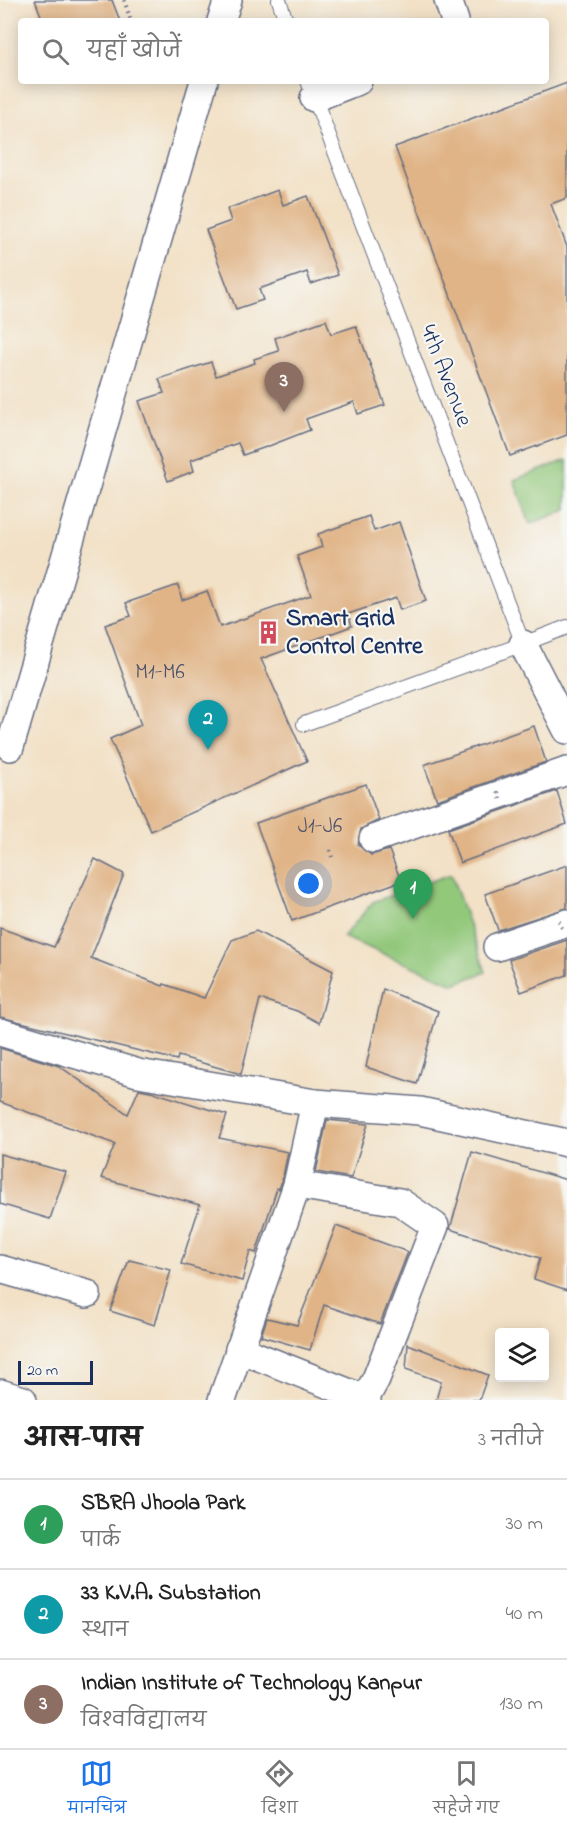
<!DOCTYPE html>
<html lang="hi">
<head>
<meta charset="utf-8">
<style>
	body { margin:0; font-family:"Indie Flower","Playpen Sans Deva",sans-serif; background:#f2f2f2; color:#222 }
	.controls { position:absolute; right:18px; bottom:18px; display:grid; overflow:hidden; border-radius:6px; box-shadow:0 3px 15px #0003 }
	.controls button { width:54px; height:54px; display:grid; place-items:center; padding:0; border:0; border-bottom:2px solid #e0e0e0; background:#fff; color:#222; font:30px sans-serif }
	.scale { position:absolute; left:18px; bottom:15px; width:75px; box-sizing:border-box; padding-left:6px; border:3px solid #1b2f5e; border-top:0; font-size:16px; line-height:21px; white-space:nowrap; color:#1b2f5e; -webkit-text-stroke:4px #f6f6f2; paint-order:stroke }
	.you { position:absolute; left:309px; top:884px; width:21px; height:21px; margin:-15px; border:4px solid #fff; border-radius:50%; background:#1a73e8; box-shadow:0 0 0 9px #1a73e833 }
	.badge { display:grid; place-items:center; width:39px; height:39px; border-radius:50%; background:#1a73e8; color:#fff; font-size:20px; font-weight:700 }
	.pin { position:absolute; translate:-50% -50px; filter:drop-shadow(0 2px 3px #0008) }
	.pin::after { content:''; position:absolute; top:32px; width:21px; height:18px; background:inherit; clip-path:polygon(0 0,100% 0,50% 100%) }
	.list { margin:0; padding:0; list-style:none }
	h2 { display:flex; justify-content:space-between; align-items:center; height:78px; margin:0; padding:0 24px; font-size:26px }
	h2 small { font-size:20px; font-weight:400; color:#767676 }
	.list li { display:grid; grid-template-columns:39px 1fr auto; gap:18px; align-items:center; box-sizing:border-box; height:90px; padding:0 24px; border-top:2px solid #e0e0e0 }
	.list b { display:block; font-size:22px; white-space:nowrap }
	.list p { margin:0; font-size:20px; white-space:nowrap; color:#767676 }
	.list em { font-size:20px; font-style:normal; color:#767676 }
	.icon { flex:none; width:33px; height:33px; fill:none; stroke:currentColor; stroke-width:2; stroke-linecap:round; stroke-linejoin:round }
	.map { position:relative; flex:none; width:567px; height:1400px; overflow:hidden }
	.search { position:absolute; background:#fff; box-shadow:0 3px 15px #0003; left:18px; right:18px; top:18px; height:66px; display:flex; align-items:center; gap:15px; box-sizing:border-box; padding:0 21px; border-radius:6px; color:#767676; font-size:22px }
	.sheet { height:348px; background:#fff }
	nav { display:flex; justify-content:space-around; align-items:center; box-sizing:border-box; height:84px; border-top:2px solid #e0e0e0; background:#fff; font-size:16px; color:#767676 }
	nav a { display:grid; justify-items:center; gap:3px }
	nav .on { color:#1a73e8 }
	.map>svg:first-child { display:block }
</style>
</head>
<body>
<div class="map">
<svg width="567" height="1400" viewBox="0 0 567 1400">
	<rect width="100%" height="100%" fill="#f6f6f2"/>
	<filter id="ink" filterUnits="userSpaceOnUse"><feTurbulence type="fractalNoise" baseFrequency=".0167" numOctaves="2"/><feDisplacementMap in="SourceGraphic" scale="12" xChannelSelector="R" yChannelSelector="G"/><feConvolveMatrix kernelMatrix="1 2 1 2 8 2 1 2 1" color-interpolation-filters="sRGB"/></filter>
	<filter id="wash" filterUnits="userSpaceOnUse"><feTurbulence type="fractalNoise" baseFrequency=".008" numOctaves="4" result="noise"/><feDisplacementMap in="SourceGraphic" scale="24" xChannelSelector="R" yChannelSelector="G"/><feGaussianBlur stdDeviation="1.35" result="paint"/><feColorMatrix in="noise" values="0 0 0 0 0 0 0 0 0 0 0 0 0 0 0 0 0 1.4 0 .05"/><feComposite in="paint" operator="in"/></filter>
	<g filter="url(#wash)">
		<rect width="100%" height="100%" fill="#f2e1c6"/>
		<g fill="#92c87a" stroke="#567c6c" stroke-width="1.5">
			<polygon points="567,460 567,510 530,524 514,480"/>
			<polygon points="451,874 486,972 454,984 343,937 373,902"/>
		</g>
		<g id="blocks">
			<g fill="#e0b486">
				<polygon points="35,0 112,0 120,21 43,21"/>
				<polygon points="567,83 567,198 551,204 567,247 567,435 510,456 395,147"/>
				<polygon points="278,190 283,205 308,196 338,275 311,284 307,272 259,289 263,300 236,309 206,230 231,221 227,209"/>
				<polygon points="326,320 331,334 356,326 385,405 358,414 354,402 306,419 310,430 269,446 243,455 238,443 191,460 194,471 168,481 139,401 164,393 159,379 211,362 216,376 255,363 254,359 279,351 275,338"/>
				<polygon points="369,516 374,531 399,522 426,601 400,610 396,598 348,614 352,626 261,659 307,761 151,831 110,739 141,725 105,625 131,616 126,603 178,585 182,600 207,591 220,627 311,595 297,556 322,547 318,534"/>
				<polygon points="534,726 546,762 437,800 424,765"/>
				<polygon points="366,784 379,820 361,829 358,845 371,855 389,850 401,881 292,921 256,823"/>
				<polygon points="557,791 567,824 460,863 448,829"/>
				<polygon points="95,859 124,874 91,958 163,986 164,984 204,998 232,940 256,931 333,971 319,1023 297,1011 260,999 241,1074 178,1056 177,1060 0,1017 0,928 54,947"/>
				<polygon points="567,865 567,908 498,930 485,894"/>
				<polygon points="567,940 567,975 521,992 509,960"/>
				<polygon points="383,989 438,1011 417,1084 366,1067"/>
				<polygon points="0,1048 59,1066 128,1114 139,1089 150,1091 227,1115 219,1138 288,1152 282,1181 279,1189 277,1188 256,1253 250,1251 242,1281 181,1264 200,1205 101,1178 115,1144 0,1102"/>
				<polygon points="327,1120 368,1124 351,1178 316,1172"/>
				<polygon points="472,1152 567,1180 567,1290 534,1279 540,1258 450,1229"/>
				<polygon points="0,1154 66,1172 50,1219 0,1204"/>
				<polygon points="336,1226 408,1252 380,1324 324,1305 310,1350 261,1336 267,1318 297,1325"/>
				<polygon points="129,1260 171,1270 155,1325 110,1311"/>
				<polygon points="408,1344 488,1375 479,1400 436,1400 441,1382 406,1369"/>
			</g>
		</g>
	</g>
	<g filter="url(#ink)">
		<use href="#blocks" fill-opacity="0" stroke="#666d82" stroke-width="1.5"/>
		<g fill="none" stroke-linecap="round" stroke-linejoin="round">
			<defs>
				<g id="service">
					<polyline points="279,0 286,21"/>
					<polyline points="308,81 523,644 567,627"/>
					<polyline points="304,724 523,644"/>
				</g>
				<g id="minor">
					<polyline points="448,0 455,21"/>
					<polyline points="221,21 228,0"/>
					<polyline points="314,98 358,81"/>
					<polyline points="523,644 567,730"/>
					<polyline points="10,747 204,81"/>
					<polyline points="373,839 567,771"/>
					<polyline points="497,947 567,923"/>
					<polyline points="0,1032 138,1073 315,1103 420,1111 567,1143"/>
					<polyline points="297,1185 400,1202 435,1226 376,1379 365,1399 367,1400"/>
					<polyline points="0,1269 87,1294"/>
					<polyline points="239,1349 365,1399"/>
					<polyline points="0,1393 23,1400"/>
					<polyline points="222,1400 297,1185 315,1103"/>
				</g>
			</defs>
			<use href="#service" stroke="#666d82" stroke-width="16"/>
			<use href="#minor" stroke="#666d82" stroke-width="30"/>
			<g stroke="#666d82" stroke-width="4" stroke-dasharray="1.5 4.5" stroke-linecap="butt">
				<polyline points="124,0 131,21"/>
				<polyline points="330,850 332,857"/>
			</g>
			<use href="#service" stroke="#fff" stroke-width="14"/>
			<use href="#minor" stroke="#fff" stroke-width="27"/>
			<g stroke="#666d82" stroke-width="4" stroke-dasharray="1.5 4.5" stroke-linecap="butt">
				<polyline points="498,792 500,799"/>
				<polyline points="559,921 562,928"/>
			</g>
		</g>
	</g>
	<defs>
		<symbol id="building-bare" viewBox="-9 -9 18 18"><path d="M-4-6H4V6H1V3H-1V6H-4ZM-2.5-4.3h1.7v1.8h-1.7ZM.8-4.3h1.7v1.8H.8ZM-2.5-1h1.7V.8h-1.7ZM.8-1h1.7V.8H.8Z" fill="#d1495b" stroke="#f6f6f2" stroke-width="2.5" paint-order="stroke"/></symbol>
	</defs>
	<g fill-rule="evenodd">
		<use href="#building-bare" x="252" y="616" width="33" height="33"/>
	</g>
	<g text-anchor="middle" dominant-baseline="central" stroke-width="4.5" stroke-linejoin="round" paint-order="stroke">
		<g font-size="21" fill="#4c5068">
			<text x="160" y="673">M1-M6</text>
			<text x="320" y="827">J1-J6</text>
		</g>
		<g font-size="24" fill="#1b2f5e" stroke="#f6f6f2">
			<text transform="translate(445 376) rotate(69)">4th Avenue</text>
		</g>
		<g font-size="24" font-weight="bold" fill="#1b2f5e" stroke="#f6f6f2" text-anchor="start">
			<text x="286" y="619">Smart Grid<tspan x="286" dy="28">Control Centre</tspan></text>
		</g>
	</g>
</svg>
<div class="controls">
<button><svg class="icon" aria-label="layers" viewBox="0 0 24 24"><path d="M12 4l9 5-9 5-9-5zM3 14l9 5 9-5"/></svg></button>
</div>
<div class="scale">20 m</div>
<div class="you"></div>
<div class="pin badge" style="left:413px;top:919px;background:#2e9e5b">1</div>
<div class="pin badge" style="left:208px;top:750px;background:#0f9aa8">2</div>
<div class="pin badge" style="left:284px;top:412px;background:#8d6e63">3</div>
<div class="search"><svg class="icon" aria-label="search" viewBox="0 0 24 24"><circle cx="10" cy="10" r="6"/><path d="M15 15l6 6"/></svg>यहाँ खोजें</div>
</div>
<section class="sheet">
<h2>आस-पास<small>3 नतीजे</small></h2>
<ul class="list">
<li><span class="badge" style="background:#2e9e5b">1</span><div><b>SBRA Jhoola Park</b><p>पार्क</p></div><em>30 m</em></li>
<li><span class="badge" style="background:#0f9aa8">2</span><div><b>33 K.V.A. Substation</b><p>स्थान</p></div><em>40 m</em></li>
<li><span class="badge" style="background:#8d6e63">3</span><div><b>Indian Institute of Technology Kanpur</b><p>विश्वविद्यालय</p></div><em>130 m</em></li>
</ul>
</section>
<nav>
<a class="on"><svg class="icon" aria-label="map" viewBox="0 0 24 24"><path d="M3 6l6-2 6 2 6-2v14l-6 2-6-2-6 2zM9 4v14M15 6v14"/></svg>मानचित्र</a>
<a><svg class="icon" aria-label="directions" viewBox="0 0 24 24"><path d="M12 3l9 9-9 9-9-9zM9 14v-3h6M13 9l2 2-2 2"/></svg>दिशा</a>
<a><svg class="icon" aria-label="saved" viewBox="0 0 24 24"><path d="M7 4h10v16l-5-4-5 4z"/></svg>सहेजे गए</a>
</nav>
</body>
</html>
